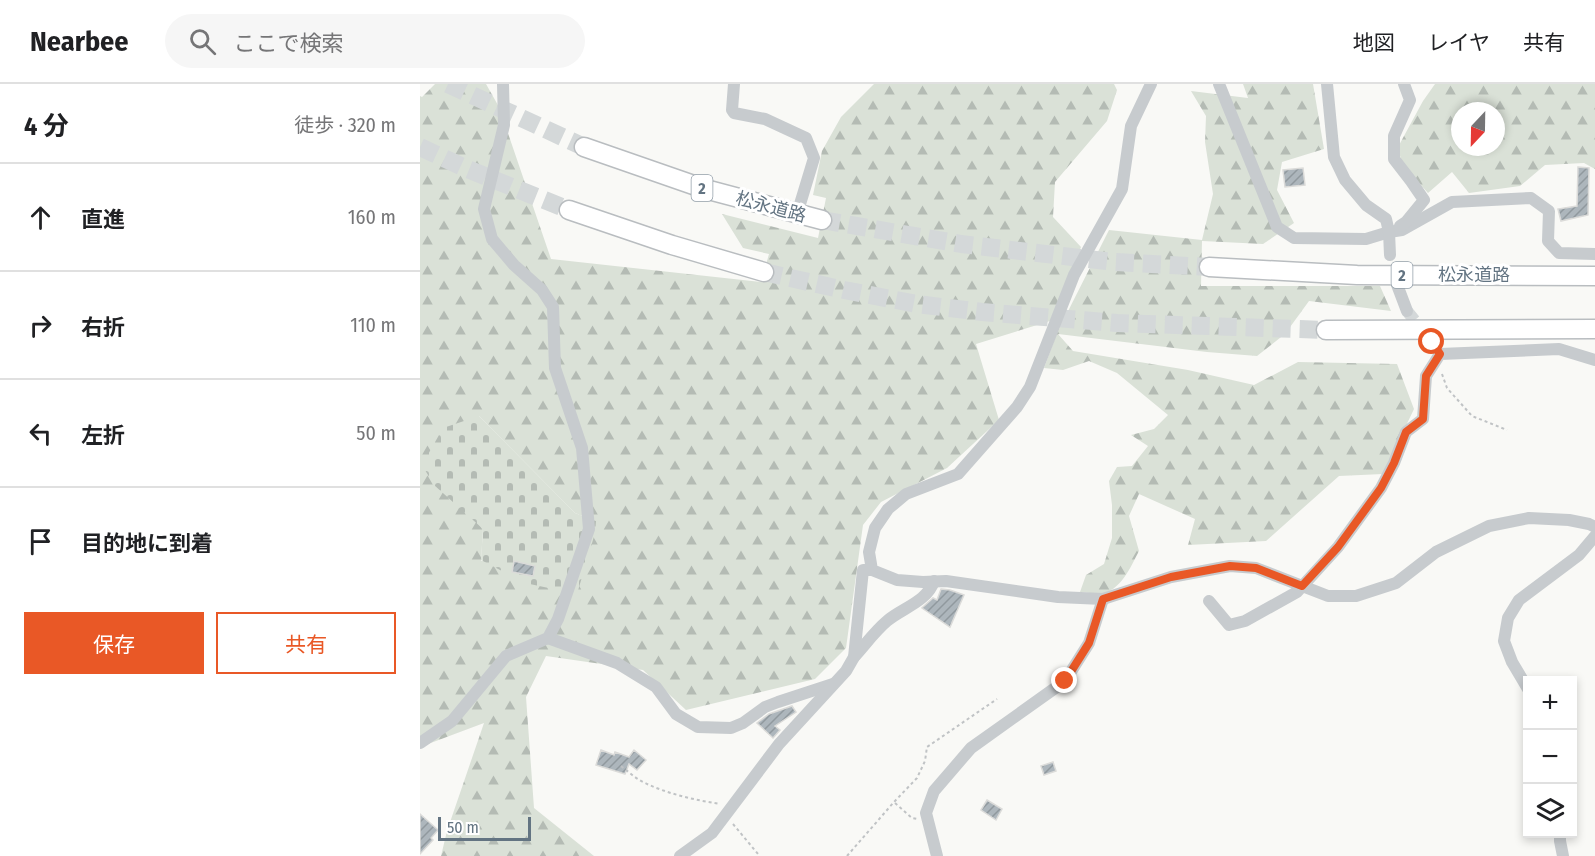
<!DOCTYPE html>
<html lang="ja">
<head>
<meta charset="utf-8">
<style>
	body { margin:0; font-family:"Fira Sans Condensed","Noto Sans JP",sans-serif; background:#f6f6f6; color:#202124 }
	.controls { position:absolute; right:18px; bottom:18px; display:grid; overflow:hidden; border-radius:0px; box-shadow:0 3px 9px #0003 }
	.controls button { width:54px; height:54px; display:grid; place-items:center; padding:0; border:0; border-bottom:2px solid #e0e0e0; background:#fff; color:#202124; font:30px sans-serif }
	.compass { position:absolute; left:1031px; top:18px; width:54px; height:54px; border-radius:50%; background:#fff; box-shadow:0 3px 9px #0003; rotate:202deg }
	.scale { position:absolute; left:18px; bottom:15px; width:93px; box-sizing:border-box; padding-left:6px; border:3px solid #637482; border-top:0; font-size:16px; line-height:21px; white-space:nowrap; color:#637482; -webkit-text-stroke:4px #fff; paint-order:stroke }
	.stop { position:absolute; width:18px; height:18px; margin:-14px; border:4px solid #e95826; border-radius:50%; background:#fff }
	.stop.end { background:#e95826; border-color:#fff; box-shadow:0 2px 6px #0008 }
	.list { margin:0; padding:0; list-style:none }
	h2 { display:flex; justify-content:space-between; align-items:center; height:78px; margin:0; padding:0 24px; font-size:26px }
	h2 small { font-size:20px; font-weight:400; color:#757577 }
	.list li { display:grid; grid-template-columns:39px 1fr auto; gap:18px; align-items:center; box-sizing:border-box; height:108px; padding:0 24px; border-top:2px solid #e0e0e0 }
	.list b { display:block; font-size:22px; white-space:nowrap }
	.list em { font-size:20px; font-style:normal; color:#757577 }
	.actions { display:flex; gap:12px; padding:18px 24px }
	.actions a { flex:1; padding:14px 0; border:2px solid #e95826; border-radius:0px; text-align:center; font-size:21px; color:#e95826 }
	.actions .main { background:#e95826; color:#fff }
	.icon { flex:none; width:33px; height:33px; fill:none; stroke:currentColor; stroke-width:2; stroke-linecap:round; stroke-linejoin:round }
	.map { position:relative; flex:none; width:1175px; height:772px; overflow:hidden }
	header { display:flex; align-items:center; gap:36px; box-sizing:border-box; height:84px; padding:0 30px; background:#fff; border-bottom:2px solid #e0e0e0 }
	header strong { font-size:28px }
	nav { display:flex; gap:33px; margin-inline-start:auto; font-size:21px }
	.search { width:420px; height:54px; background:#f6f6f6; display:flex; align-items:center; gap:15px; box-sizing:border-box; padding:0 21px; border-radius:33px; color:#757577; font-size:22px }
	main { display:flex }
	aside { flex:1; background:#fff }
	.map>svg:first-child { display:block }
</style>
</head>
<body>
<header>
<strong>Nearbee</strong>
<div class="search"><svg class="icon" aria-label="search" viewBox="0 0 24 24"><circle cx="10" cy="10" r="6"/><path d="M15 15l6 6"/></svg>ここで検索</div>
<nav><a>地図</a><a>レイヤ</a><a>共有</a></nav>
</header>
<main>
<aside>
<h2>4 分<small>徒歩 · 320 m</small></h2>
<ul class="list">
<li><svg class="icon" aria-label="ahead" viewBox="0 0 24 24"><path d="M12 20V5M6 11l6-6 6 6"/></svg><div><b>直進</b></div><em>160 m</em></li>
<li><svg class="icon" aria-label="right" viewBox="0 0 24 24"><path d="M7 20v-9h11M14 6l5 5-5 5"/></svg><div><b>右折</b></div><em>110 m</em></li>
<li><svg class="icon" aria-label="left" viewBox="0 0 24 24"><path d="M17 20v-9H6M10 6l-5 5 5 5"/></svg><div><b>左折</b></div><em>50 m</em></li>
<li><svg class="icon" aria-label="arrive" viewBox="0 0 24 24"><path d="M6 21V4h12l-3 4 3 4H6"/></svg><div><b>目的地に到着</b></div></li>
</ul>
<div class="actions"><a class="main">保存</a><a>共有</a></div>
</aside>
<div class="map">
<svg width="1175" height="772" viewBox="0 0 1175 772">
	<defs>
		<pattern id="forest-firs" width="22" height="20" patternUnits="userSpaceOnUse" patternTransform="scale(1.5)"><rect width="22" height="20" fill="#dae1d7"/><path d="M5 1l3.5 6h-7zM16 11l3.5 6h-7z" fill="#b4bbb4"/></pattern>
		<pattern id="cemetery-stones" width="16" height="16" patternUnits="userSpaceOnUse" patternTransform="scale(1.5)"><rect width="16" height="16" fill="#dae1d7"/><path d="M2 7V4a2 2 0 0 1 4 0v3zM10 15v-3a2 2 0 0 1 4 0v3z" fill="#b4bbb4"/></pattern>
		<pattern id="building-hatch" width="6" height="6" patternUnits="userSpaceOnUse" patternTransform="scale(1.5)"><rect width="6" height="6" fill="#adb6bc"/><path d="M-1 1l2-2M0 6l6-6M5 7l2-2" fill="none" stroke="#90999e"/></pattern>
	</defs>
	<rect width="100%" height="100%" fill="#f9f9f6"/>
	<g fill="url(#forest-firs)" fill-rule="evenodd">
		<path d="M15,0H66L79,23L131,175L341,198L349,170L323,164L302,130L398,154L406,114L393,111L402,67L421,33L454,0H694L697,6L687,37L635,98L633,133L661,163L630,237L556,260L579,336L527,384L461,418L443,441L426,564L395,595L266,626L223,586L126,572L106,613L114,724L174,772H21L27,747L64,639L0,663V12L2,13ZM59,332L155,429L176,437L61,477L63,445Z"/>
		<path d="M823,0H893L904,65L862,78L857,106L874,139L843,160L782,157L781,202H960L971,227L889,217L865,250L837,272L787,268L638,250L653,267L768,286L834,301L878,278L977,280L994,325L963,390L919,392L846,457L768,461L775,435L719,410L709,432L719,467C710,484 701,507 680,510C674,510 666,508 660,508L666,491L684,480L692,454V421L689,397L697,383L712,382L728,362L711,351L734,345L748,331L697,289L669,277L643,286L624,284L637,249L689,146L782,156L793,110L785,58L786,32L771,7L828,14Z"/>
		<path d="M1015,0H1175V85L1164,79L1125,81L1100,102L1049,109L1032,88L1008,109L982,80L978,63L1003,17ZM1040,27H1076V63H1040Z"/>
	</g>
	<polygon fill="url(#cemetery-stones)" points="59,332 155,429 176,437 175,449 157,510 105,499 61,476 63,445 14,401 2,381 23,344"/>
	<g fill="url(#building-hatch)" stroke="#dbdbd9" stroke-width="1.5">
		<polygon points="1158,83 1169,84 1168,131 1141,137 1138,125 1157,122"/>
		<polygon points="883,84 885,101 865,103 863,86"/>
		<polygon points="94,477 115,482 113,492 92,488"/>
		<polygon points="521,505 530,506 544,511 530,543 502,524 513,514 517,516"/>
		<polygon points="372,622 376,628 355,642 360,646 353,654 337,639 349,630"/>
		<polygon points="181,666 194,671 195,668 209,673 214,666 226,676 217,686 209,680 205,690 176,681"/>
		<polygon points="633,678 636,687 624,691 621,682"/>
		<polygon points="567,716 582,725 576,736 561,726"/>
		<polygon points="0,730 18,746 11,754 13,756 0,770"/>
	</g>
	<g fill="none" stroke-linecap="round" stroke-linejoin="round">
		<polyline stroke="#d4d8d9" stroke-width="12" stroke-dasharray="12 6" stroke-linecap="butt" points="987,227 1012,258"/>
		<g stroke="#d4d8d9" stroke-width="18" stroke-dasharray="18 9" stroke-linecap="butt">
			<polyline points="28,0 164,63"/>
			<polyline points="0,63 45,84 149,126"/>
			<polyline points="402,136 541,160 694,178 789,183"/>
			<polyline points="344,188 424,206 497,220 562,228 697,239 906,246"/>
		</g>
		<defs>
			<g id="highway">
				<polyline points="164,63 285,105 402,136"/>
				<polyline points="149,126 252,161 344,188"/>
				<polyline points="789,183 937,191 1175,192"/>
				<polyline points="906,246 1175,245"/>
			</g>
		</defs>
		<use href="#highway" stroke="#b9bdc0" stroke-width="21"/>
		<g stroke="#c0c3c5" stroke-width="2" stroke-dasharray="3 3" stroke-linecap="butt">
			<polyline points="1022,290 1027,304 1052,332 1087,346"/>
			<path d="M201,682C209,688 216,695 225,699C248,710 275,716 300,720"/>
			<polyline points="475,719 492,734 497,735"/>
			<polyline points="313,740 338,770"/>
			<polyline points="427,772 474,718 497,694 505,677 507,663 577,615"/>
		</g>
		<g stroke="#c7cbce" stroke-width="12">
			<polyline points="314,0 312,26 314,29 345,35 386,54 394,74 377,130"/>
			<polyline points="731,0 711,42 702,105 654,191 610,303 597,323 538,390 486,410 468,425 455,444 449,468 452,486 477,496 503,498 526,497 638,513 683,515 751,493 810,482 836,484 908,512 936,512 976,499 1016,468 1069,442 1109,434 1149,436 1169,440 1175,443"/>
			<polyline points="799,0 857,143 874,154 946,155 969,148 982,146 1032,118 1111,114 1129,127 1128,157 1139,169 1175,170"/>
			<polyline points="907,0 914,73 925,96 946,121 966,135 969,148 970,171"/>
			<polyline points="980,142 986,138 1004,116 991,97 974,75 974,52 990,16 984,0"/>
			<polyline points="976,198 987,227"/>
			<polyline points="789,517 809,541 825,537 877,508 918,463 961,404 974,379 986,348 1003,335 1006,292 1020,270 1139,265 1175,276"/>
			<polyline points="128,554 197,579 236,603 256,630 278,643 311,644 323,639 345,623 358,618 413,600"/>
			<path d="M434,573C445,561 455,547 467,537C482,524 507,518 514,497"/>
			<polyline points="1108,605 1092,578 1084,557 1088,534 1099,516 1159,471 1175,452"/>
			<polyline points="0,659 32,637 86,572 128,554 138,535 169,445 162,364 135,284 133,223 122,206 94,181 72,155 64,125 84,41 83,0"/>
			<polyline points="1140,750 1140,757 1143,772"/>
			<polyline points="260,772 292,749 359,660 426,587 434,573 443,486 452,486"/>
			<polyline points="517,772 506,729 514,707 551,664 645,597 669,559 683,515"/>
		</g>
		<use href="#highway" stroke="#fff" stroke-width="18"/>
	</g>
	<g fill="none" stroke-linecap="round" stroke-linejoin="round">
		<polyline stroke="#e95826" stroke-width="8" points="645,597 669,559 683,515 751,493 810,482 836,484 882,502 918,463 961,404 974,379 986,348 1003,335 1006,292 1020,270 1012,258"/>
	</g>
	<g text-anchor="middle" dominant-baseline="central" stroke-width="6" stroke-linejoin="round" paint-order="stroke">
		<g fill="#fff" stroke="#929ea8" stroke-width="1.5">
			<rect x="271.5" y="91" width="21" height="26" rx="4.5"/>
			<rect x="971.5" y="178" width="21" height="26" rx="4.5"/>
		</g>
		<g font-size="16" font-weight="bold" fill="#637482">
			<text x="282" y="104">2</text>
			<text x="982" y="191">2</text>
		</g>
		<g font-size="18" fill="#637482" stroke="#fff">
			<text transform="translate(351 123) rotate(15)">松永道路</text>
			<text x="1054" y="191">松永道路</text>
		</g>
	</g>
</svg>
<div class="controls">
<button>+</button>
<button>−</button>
<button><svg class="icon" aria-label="layers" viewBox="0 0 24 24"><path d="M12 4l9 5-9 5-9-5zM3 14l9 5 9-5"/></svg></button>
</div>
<svg class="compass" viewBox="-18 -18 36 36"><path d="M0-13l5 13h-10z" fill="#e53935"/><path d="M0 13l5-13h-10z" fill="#757577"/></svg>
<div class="scale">50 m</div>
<div class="stop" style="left:1012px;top:258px"></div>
<div class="stop end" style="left:645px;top:597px"></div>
</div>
</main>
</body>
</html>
